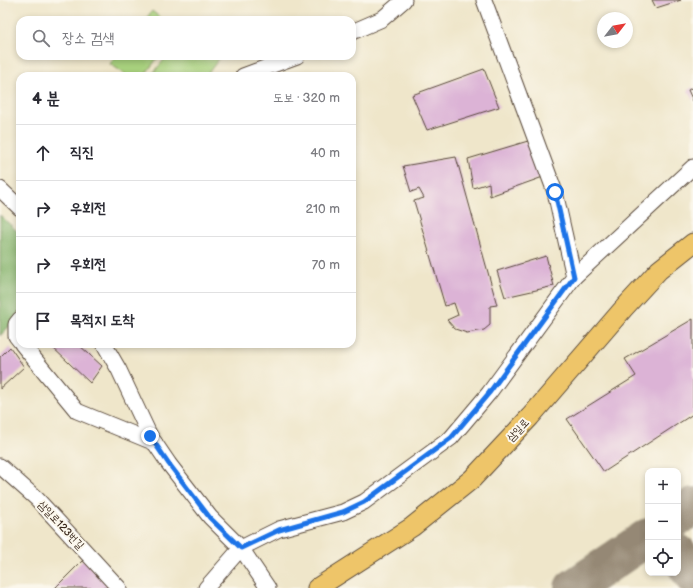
<!DOCTYPE html>
<html lang="ko">
<head>
<meta charset="utf-8">
<style>
	body { margin:0; font-family:"Balsamiq Sans","Poor Story",sans-serif; background:#f7f7f7; color:#2b2b33 }
	.controls { position:absolute; right:12px; bottom:12px; display:grid; overflow:hidden; border-radius:8px; box-shadow:0 2px 6px #0003 }
	.controls button { width:36px; height:36px; display:grid; place-items:center; padding:0; border:0; border-bottom:1px solid #e1e1e2; background:#fff; color:#2b2b33; font:20px sans-serif }
	.compass { position:absolute; left:597px; top:12px; width:36px; height:36px; border-radius:50%; background:#fff; box-shadow:0 2px 6px #0003; rotate:59deg }
	.stop { position:absolute; width:12px; height:12px; margin:-9px; border:3px solid #1a73e8; border-radius:50%; background:#fff }
	.stop.end { background:#1a73e8; border-color:#fff; box-shadow:0 1px 4px #0008 }
	.list { margin:0; padding:0; list-style:none }
	h2 { display:flex; justify-content:space-between; align-items:center; height:52px; margin:0; padding:0 16px; font-size:17px }
	h2 small { font-size:13px; font-weight:400; color:#7c7c81 }
	.list li { display:grid; grid-template-columns:26px 1fr auto; gap:12px; align-items:center; box-sizing:border-box; height:56px; padding:0 16px; border-top:1px solid #e1e1e2 }
	.list b { display:block; font-size:15px; white-space:nowrap }
	.list em { font-size:13px; font-style:normal; color:#7c7c81 }
	.icon { flex:none; width:22px; height:22px; fill:none; stroke:currentColor; stroke-width:2; stroke-linecap:round; stroke-linejoin:round }
	.map { position:relative; flex:none; width:693px; height:588px; overflow:hidden }
	.search { position:absolute; background:#fff; box-shadow:0 2px 6px #0003; left:16px; top:16px; width:340px; height:44px; display:flex; align-items:center; gap:10px; box-sizing:border-box; padding:0 14px; border-radius:12px; color:#7c7c81; font-size:15px }
	.panel { position:absolute; background:#fff; box-shadow:0 2px 6px #0003; left:16px; top:72px; width:340px; height:276px; border-radius:12px }
	.map>svg:first-child { display:block }
</style>
</head>
<body>
<div class="map">
<svg width="693" height="588" viewBox="0 0 693 588">
	<rect width="100%" height="100%" fill="#fbf7ec"/>
	<filter id="ink" filterUnits="userSpaceOnUse"><feTurbulence type="fractalNoise" baseFrequency=".025" numOctaves="2"/><feDisplacementMap in="SourceGraphic" scale="8" xChannelSelector="R" yChannelSelector="G"/><feConvolveMatrix kernelMatrix="1 2 1 2 8 2 1 2 1" color-interpolation-filters="sRGB"/></filter>
	<filter id="wash" filterUnits="userSpaceOnUse"><feTurbulence type="fractalNoise" baseFrequency=".012" numOctaves="4" result="noise"/><feDisplacementMap in="SourceGraphic" scale="16" xChannelSelector="R" yChannelSelector="G"/><feGaussianBlur stdDeviation="0.9" result="paint"/><feColorMatrix in="noise" values="0 0 0 0 0 0 0 0 0 0 0 0 0 0 0 0 0 1.4 0 .05"/><feComposite in="paint" operator="in"/></filter>
	<g filter="url(#wash)">
		<rect width="100%" height="100%" fill="#efe6ca"/>
		<g fill="#a9d27e" stroke="#727e4e">
			<polygon points="152,11 163,20 145,20"/>
			<polygon points="116,56 159,56 144,76 128,76 110,64"/>
			<polygon points="167,56 221,56 206,76 151,76"/>
		</g>
		<polygon fill="#86b46d" stroke="#606f46" points="0,215 20,234 20,315 0,336"/>
		<g fill="none" stroke-linecap="round" stroke-linejoin="round">
			<g stroke="#958874" stroke-width="38">
				<polyline points="678,517 693,506"/>
				<polyline points="678,553 693,576"/>
				<polyline points="573,588 648,537"/>
			</g>
		</g>
		<g id="blocks">
			<g fill="#dcb3d6">
				<polygon points="652,0 681,0 656,8"/>
				<polygon points="484,69 499,107 427,130 412,95"/>
				<polygon points="693,87 693,101 688,90"/>
				<polygon points="528,141 543,177 490,196 489,183 473,188 468,159"/>
				<polygon points="456,157 497,305 490,306 490,325 484,330 467,333 455,329 447,320 458,315 454,303 445,306 414,201 424,198 419,189 411,192 403,166"/>
				<polygon points="546,256 554,286 505,297 497,271"/>
				<polygon points="693,319 693,414 604,472 567,419 636,376 625,359"/>
				<polygon points="49,344 78,344 102,366 90,383"/>
				<polygon points="10,347 24,367 0,389 0,357"/>
				<polygon points="84,559 110,588 55,588"/>
			</g>
		</g>
	</g>
	<g filter="url(#ink)">
		<use href="#blocks" fill-opacity="0" stroke="#564638" stroke-width="1"/>
		<g fill="none" stroke-linecap="round" stroke-linejoin="round">
			<defs>
				<g id="minor">
					<polyline points="352,32 382,19 404,0"/>
					<polyline points="243,76 297,56"/>
					<polyline points="0,189 20,208"/>
					<polyline points="574,277 693,167"/>
					<polyline points="20,319 16,324 16,336 20,341"/>
					<polyline points="22,344 77,411 155,443"/>
					<polyline points="104,344 119,370 150,436 169,464 210,517 241,548 268,588"/>
					<polyline points="0,466 37,499 119,588"/>
					<polyline points="206,588 241,548 279,529 343,512 364,502 451,438 489,393 574,277 555,192 484,0"/>
				</g>
				<polyline id="major" points="317,588 412,527 472,479 530,417 624,308 659,270 693,243"/>
			</defs>
			<use href="#minor" stroke="#564638" stroke-width="17"/>
			<use href="#major" stroke="#564638" stroke-width="21"/>
			<use href="#minor" stroke="#fff" stroke-width="15"/>
			<use href="#major" stroke="#eec569" stroke-width="19"/>
		</g>
	</g>
	<g fill="none" stroke-linecap="round" stroke-linejoin="round" filter="url(#ink)">
		<polyline stroke="#1a73e8" stroke-width="5" points="150,436 169,464 210,518 241,548 279,530 343,512 364,502 451,438 489,393 574,277 555,192"/>
	</g>
	<g text-anchor="middle" dominant-baseline="central" stroke-width="4" stroke-linejoin="round" paint-order="stroke">
		<g font-size="11" fill="#3b2a1e" stroke="#fbf7ec">
			<text transform="translate(518 430) rotate(-47)">삼일로</text>
			<text transform="translate(61 525) rotate(47)">삼일로123번길</text>
		</g>
	</g>
</svg>
<div class="controls">
<button>+</button>
<button>−</button>
<button><svg class="icon" aria-label="locate" viewBox="0 0 24 24"><circle cx="12" cy="12" r="6"/><path d="M12 2v4M12 18v4M2 12h4M18 12h4"/></svg></button>
</div>
<svg class="compass" viewBox="-18 -18 36 36"><path d="M0-13l5 13h-10z" fill="#e53935"/><path d="M0 13l5-13h-10z" fill="#7c7c81"/></svg>
<div class="stop" style="left:555px;top:192px"></div>
<div class="stop end" style="left:150px;top:436px"></div>
<div class="search"><svg class="icon" aria-label="search" viewBox="0 0 24 24"><circle cx="10" cy="10" r="6"/><path d="M15 15l6 6"/></svg>장소 검색</div>
<section class="panel">
<h2>4 분<small>도보 · 320 m</small></h2>
<ul class="list">
<li><svg class="icon" aria-label="ahead" viewBox="0 0 24 24"><path d="M12 20V5M6 11l6-6 6 6"/></svg><div><b>직진</b></div><em>40 m</em></li>
<li><svg class="icon" aria-label="right" viewBox="0 0 24 24"><path d="M7 20v-9h11M14 6l5 5-5 5"/></svg><div><b>우회전</b></div><em>210 m</em></li>
<li><svg class="icon" aria-label="right" viewBox="0 0 24 24"><path d="M7 20v-9h11M14 6l5 5-5 5"/></svg><div><b>우회전</b></div><em>70 m</em></li>
<li><svg class="icon" aria-label="arrive" viewBox="0 0 24 24"><path d="M6 21V4h12l-3 4 3 4H6"/></svg><div><b>목적지 도착</b></div></li>
</ul>
</section>
</div>
</body>
</html>
